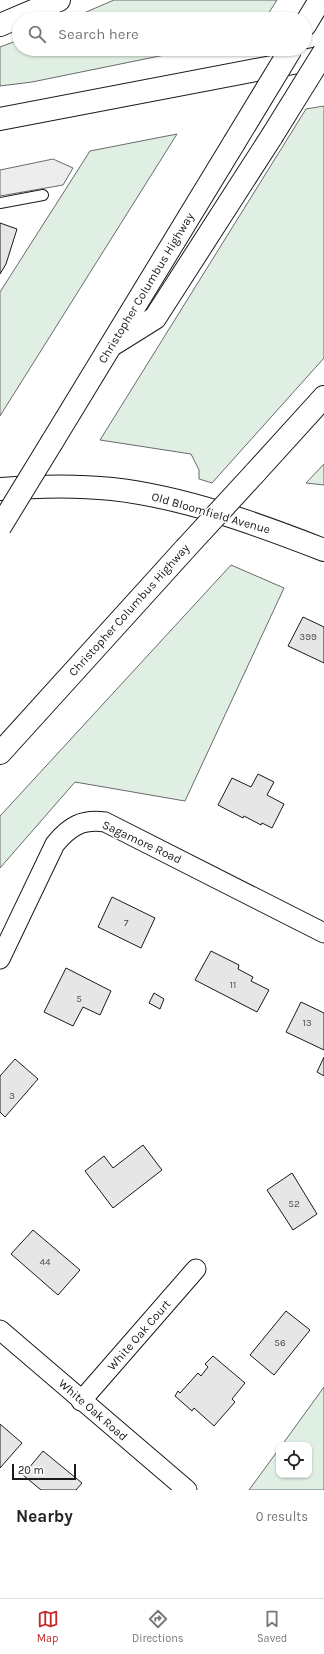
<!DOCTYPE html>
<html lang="en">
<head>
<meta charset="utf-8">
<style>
	body { margin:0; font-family:Karla,sans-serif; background:#f2f2f2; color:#222 }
	.controls { position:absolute; right:12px; bottom:12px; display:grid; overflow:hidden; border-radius:8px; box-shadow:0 1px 3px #0004 }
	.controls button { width:36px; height:36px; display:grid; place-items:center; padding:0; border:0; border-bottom:1px solid #e0e0e0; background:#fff; color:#222; font:20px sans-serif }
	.scale { position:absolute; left:12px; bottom:10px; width:64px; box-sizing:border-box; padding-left:4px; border:2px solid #1a1a1a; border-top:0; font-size:11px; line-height:14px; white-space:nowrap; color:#1a1a1a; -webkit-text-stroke:3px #fff; paint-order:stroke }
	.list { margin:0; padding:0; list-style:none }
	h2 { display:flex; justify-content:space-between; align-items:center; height:52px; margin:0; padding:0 16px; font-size:17px }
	h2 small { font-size:13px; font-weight:400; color:#767676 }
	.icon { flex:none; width:22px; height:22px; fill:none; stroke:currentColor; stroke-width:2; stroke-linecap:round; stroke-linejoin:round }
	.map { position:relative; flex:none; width:324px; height:1490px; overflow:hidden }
	.search { position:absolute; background:#fff; box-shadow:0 1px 3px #0004; left:12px; right:12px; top:12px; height:44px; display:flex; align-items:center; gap:10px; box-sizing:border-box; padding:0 14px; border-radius:22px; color:#767676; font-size:15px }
	.sheet { height:108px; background:#fff }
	nav { display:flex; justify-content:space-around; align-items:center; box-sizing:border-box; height:56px; border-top:1px solid #e0e0e0; background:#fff; font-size:11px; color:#767676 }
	nav a { display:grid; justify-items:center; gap:2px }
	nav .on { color:#c62828 }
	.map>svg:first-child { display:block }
</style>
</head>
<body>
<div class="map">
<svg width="324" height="1490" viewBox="0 0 324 1490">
	<rect width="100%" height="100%" fill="#fff"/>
	<g fill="#e0efe3" stroke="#6a6a6a">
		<polygon points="114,0 277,0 265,19 70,19"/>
		<polygon points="19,40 19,49 194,49 32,82 0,86 0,47"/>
		<polygon points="324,106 324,358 212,483 199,479 199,470 191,454 100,440 306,109"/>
		<polygon points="177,134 0,416 0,292 90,151"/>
		<polygon points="324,464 324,485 306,483"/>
		<polygon points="231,565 284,588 185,801 75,782 0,868 0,816"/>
		<polygon points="324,1387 324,1490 249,1490 279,1449 279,1475 309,1475 309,1445 282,1445"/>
	</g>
	<polygon fill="#ededed" stroke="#6a6a6a" points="53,159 73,168 63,185 0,196 0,170"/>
	<g fill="#e6e6e6" stroke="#1a1a1a">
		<polygon points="0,223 17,229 6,264 0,274"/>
		<polygon points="303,617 324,627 324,663 288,646"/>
		<polygon points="258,774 274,782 267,795 284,804 272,828 262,823 261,825 244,816 243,818 218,805 232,778 251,787"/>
		<polygon points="112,897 155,918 141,948 98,927"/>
		<polygon points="211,951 239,965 238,969 253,977 251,981 269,990 257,1012 195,980"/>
		<polygon points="66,968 111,991 100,1015 83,1007 73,1026 44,1012"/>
		<polygon points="154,993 164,999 160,1009 149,1003"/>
		<polygon points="301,1002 324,1013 324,1050 286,1032"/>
		<polygon points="324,1057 324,1076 317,1072"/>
		<polygon points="15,1059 38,1079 5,1117 0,1112 0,1076"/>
		<polygon points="143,1145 162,1170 113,1208 85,1171 104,1156 113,1168"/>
		<polygon points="292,1173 317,1214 293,1230 267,1190"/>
		<polygon points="33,1230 80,1270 58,1295 11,1254"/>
		<polygon points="286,1311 310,1330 274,1375 250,1355"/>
		<polygon points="213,1356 245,1383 232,1399 235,1402 214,1426 194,1408 192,1411 175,1396 178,1391 180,1393 198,1373 201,1376 208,1367 205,1364"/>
		<polygon points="0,1424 22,1443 0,1468"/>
		<polygon points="43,1451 82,1483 76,1490 41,1490 23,1475"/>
	</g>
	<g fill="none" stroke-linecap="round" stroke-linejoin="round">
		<defs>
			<polyline id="service" points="0,203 43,195"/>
			<g id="minor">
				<path d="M0,959L55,844C70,826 82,819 105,822L324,933"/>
				<polyline points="0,1330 187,1490"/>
				<polyline points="81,1401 196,1269"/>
			</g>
			<path id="tertiary" d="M0,489C37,486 75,485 112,489C184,497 257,524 324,550"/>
			<polyline id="trunk" points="0,119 324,57"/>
			<g id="motorway">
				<polyline points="0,25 59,0"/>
				<polyline points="305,25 320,0"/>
				<polyline points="115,343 155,318 272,136"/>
				<polyline points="52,442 234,143"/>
				<polyline points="254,474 324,397"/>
				<polyline points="0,753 185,549"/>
			</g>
		</defs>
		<use href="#service" stroke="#1a1a1a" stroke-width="12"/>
		<use href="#minor" stroke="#1a1a1a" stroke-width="21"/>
		<use href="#tertiary" stroke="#1a1a1a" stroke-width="24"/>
		<use href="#trunk" stroke="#1a1a1a" stroke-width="24"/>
		<use href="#motorway" stroke="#1a1a1a" stroke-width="24"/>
		<use href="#service" stroke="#fff" stroke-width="10"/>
		<use href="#minor" stroke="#fff" stroke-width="19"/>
		<use href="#tertiary" stroke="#fff" stroke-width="22"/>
		<use href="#trunk" stroke="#fff" stroke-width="22"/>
		<use href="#motorway" stroke="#fff" stroke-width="22"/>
		<defs>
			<g id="motorway-bridge">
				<polyline points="272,136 324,52"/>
				<polyline points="234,143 291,49"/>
				<polyline points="0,527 52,442"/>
				<polyline points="185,549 254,474"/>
			</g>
		</defs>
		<use href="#motorway-bridge" stroke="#1a1a1a" stroke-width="24" stroke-linecap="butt"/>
		<use href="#motorway-bridge" stroke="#fff" stroke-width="22"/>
	</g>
	<g text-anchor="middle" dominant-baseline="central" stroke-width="3" stroke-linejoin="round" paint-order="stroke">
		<g font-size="10" fill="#4d4d4d">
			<text x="308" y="637">399</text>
			<text x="126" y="923">7</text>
			<text x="233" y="985">11</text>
			<text x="79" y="999">5</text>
			<text x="307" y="1023">13</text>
			<text x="12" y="1096">3</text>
			<text x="294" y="1204">52</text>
			<text x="45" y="1262">44</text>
			<text x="280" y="1343">56</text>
		</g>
		<g font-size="12" fill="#1a1a1a" stroke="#fff">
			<text transform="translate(146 288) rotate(-59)">Christopher Columbus Highway</text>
			<text transform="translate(211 513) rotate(16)">Old Bloomfield Avenue</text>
			<text transform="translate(129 610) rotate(-48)">Christopher Columbus Highway</text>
			<text transform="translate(142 842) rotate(25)">Sagamore Road</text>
			<text transform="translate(139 1335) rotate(-49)">White Oak Court</text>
			<text transform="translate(93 1410) rotate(41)">White Oak Road</text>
		</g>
	</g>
</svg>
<div class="controls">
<button><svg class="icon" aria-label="locate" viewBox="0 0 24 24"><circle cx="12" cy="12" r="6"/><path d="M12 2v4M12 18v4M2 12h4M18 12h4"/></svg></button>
</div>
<div class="scale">20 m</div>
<div class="search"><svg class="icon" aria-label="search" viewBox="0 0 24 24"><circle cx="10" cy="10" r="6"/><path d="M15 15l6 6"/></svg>Search here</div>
</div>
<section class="sheet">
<h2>Nearby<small>0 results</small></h2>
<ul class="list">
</ul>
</section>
<nav>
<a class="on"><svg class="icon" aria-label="map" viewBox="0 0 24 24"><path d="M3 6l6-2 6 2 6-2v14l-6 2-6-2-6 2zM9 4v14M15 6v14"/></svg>Map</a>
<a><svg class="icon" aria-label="directions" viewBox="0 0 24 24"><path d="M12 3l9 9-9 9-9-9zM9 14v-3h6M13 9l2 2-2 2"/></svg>Directions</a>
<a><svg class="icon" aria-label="saved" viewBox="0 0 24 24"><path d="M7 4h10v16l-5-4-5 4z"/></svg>Saved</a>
</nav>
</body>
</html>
